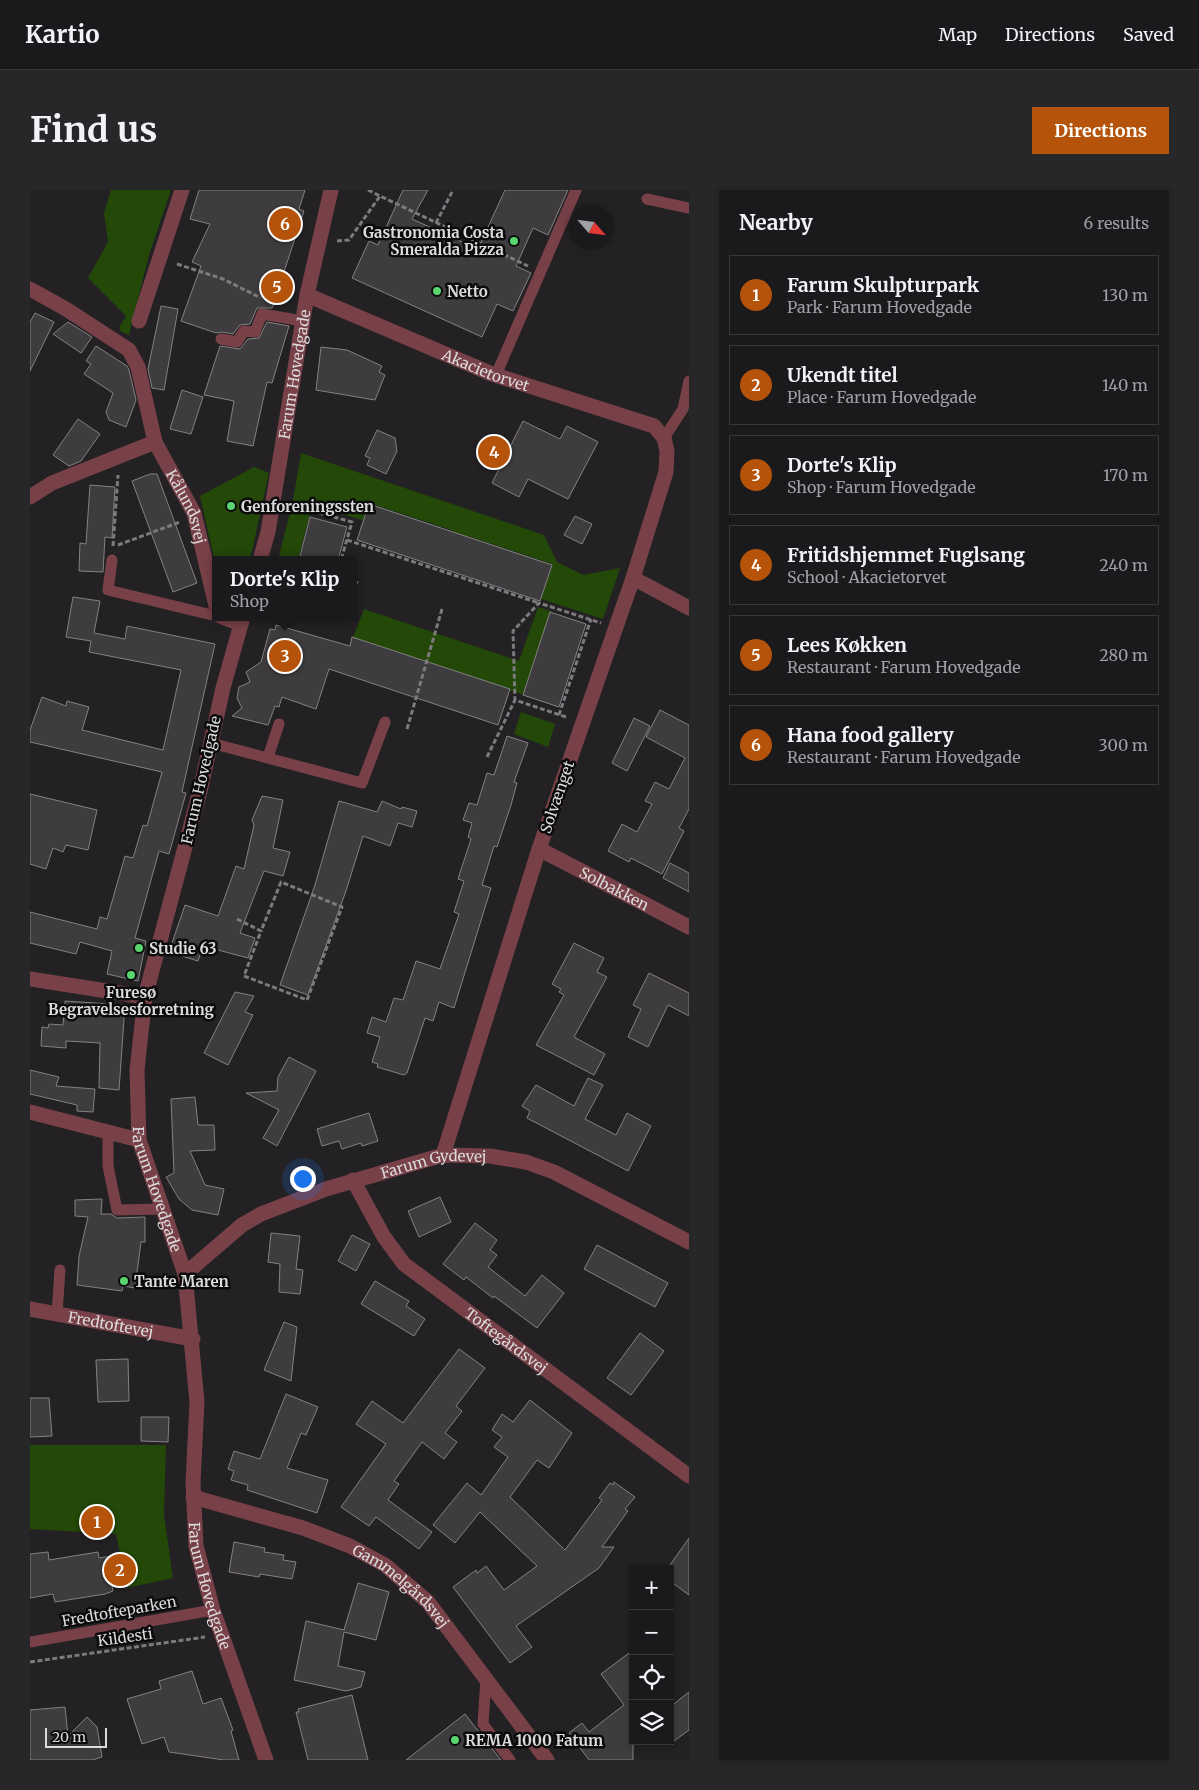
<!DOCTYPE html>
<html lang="en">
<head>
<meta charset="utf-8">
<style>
	body { margin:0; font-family:Merriweather,serif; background:#272628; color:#f1f3f6 }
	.controls { position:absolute; right:15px; bottom:15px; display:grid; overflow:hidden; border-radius:0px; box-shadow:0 2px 8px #0003 }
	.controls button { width:45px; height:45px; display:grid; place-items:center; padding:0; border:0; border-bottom:1px solid #38383a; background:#1a191b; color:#f1f3f6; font:25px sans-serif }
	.compass { position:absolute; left:539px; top:15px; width:45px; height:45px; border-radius:50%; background:#1a191b; box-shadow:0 2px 8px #0003; rotate:118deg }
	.scale { position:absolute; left:15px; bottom:12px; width:62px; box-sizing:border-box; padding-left:5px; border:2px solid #dbdadc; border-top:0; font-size:14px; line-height:18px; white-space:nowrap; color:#dbdadc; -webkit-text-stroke:4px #0c0b0c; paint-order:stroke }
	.you { position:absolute; left:272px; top:988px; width:18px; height:18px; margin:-12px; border:4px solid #fff; border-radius:50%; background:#1a73e8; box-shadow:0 0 0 8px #1a73e833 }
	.badge { display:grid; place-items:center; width:32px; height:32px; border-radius:50%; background:#b45309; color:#fff; font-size:16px; font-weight:700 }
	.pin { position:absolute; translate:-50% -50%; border:2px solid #fff; box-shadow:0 1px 5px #0006 }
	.popup { position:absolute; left:182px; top:366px; width:145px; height:65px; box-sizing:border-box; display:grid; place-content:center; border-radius:0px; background:#1a191b; filter:drop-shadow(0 1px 4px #0005); font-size:16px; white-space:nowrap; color:#9fa0a3 }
	.popup b { font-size:19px; color:#f1f3f6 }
	.popup::after { content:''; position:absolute; left:50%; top:100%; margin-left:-10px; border:10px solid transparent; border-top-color:#1a191b }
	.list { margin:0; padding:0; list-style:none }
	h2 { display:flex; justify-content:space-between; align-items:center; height:65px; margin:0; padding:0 20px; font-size:21px }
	h2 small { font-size:16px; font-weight:400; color:#9fa0a3 }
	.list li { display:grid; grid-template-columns:32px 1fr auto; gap:15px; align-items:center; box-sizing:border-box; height:80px; margin:0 10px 10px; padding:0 10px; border:1px solid #38383a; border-radius:0px }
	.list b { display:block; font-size:19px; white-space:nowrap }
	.list p { margin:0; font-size:16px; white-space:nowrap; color:#9fa0a3 }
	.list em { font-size:16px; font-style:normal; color:#9fa0a3 }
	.icon { flex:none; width:28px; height:28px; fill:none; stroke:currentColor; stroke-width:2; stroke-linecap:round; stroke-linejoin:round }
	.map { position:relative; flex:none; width:659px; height:1570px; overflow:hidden; border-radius:0px }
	header { display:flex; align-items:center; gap:30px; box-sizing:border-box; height:70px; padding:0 25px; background:#1a191b; border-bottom:1px solid #38383a }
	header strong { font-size:24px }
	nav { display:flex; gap:28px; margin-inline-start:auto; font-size:18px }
	.intro { display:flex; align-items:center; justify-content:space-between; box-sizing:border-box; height:120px; padding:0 30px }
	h1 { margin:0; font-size:35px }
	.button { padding:12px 22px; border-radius:0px; background:#b45309; color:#fff; font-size:18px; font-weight:700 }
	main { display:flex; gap:30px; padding:0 30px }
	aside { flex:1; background:#1a191b; border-radius:0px; box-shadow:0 2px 8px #0003 }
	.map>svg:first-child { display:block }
</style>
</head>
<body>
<header>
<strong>Kartio</strong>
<nav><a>Map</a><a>Directions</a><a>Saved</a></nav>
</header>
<div class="intro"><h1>Find us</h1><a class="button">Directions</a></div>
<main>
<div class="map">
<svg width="659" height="1570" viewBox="0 0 659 1570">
	<rect width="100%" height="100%" fill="#232124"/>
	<g fill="#234807">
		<polygon points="81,0 141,0 119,65 99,145 90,141 90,136 96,126 58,88 78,52 74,23"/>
		<polygon points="271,263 514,345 527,372 553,385 590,378 573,429 511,409 522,374 438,346 433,360 419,355 424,341 339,313 333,330 282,316 268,370 248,370 263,310"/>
		<polygon points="224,277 239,283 220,370 186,370 186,377 170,306"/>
		<polygon points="508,417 521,421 494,505 322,450 334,419 489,471"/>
		<polygon points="491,522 525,534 518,557 484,544"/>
		<polygon points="0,1255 136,1255 134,1325 143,1388 97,1398 86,1344 0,1339"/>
	</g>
	<g fill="#3e3c3f" stroke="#848184">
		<polygon points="169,0 275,0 269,19 274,21 251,91 255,93 242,118 227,118 220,134 210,135 203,144 192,142 186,143 151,131 171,76 162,72 180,34 160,29"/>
		<polygon points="373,0 398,0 382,29 448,59 475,0 538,0 518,45 503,38 486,76 501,83 483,121 467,114 452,147 322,88 339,51 348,55"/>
		<polygon points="131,116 148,119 134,200 122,198 118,179"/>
		<polygon points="5,123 24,132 0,181 0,132"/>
		<polygon points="38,132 62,147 51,163 23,144"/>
		<polygon points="237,132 259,136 242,193 237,192 223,256 197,251 204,211 174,205 190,156 210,159 218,149 229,148"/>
		<polygon points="66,156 97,176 99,180 106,210 96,237 79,230 76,222 83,203 54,184 61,174 56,171"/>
		<polygon points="291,157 317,160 352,176 349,182 355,185 345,210 286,200"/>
		<polygon points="152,200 173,207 161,244 140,239"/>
		<polygon points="48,229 70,244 51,271 39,276 23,265"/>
		<polygon points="493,231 530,249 537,236 568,252 538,309 498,289 489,307 462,293"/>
		<polygon points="347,240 365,248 367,261 356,284 337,275 340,268 335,266"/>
		<polygon points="120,284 127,284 167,393 143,402 102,291"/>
		<polygon points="60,295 85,297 82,348 75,347 73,382 49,381 50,353 56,354"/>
		<polygon points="339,314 522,375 510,411 327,350"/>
		<polygon points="545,326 562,334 552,354 534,345"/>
		<polygon points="280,327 317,337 308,370 269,370"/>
		<polygon points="43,407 70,411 64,443 95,449 97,436 185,454 152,602 156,603 139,664 129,661 105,748 116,751 108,791 77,784 82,761 50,752 46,764 0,753 0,722 67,739 70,727 77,729 95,666 103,668 113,635 117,636 132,582 0,552 0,540 12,507 36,516 37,511 59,517 52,540 133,560 151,480 59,462 61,451 36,447"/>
		<polygon points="520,422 556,434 529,517 493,505"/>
		<polygon points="246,435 320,456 322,447 480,499 468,535 299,479 286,519 252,507 249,517 245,516 238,535 202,526 212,518 207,508 209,497 220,492 216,482 231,472 240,439 245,440"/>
		<polygon points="630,520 659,535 659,619 649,638 654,641 632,684 601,668 599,672 578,661 592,634 607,642 622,614 615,611 625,592 639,599 655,568 616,547"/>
		<polygon points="604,528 620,536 597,581 582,573"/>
		<polygon points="477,546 498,553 484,592 487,593 481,615 467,657 464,656 452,695 461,698 424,818 409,812 403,831 395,828 377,883 374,885 347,877 348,874 342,872 350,847 337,843 342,827 356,832 364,808 373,810 386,771 410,779 429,724 424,722 434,691 428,689 441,649 438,647 442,633 433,630 439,613 447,615 457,583 464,585"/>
		<polygon points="0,604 67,620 58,660 36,655 33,662 23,658 16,679 0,674"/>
		<polygon points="232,606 253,610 243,658 260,662 253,686 234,681 210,743 225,748 218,768 173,756 168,771 152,766 155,757 142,753 155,715 188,726 206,676 214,679 224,635 222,630"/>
		<polygon points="309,611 347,622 352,611 371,619 372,617 387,621 382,637 368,633 360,656 333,646 316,701 278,805 250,795 285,695"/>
		<polygon points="640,673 659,683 659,702 633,688"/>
		<polygon points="544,753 574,768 567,782 577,787 544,847 575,864 564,885 506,855 534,805 529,802 531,799 522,794"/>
		<polygon points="619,783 659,803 659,826 638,815 618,857 598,847 611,819 603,815"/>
		<polygon points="205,802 224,806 215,822 223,825 198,875 174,863"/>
		<polygon points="35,811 95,815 89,900 69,898 70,853 36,851 36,858 11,856 12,837 18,838 19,834 33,835"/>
		<polygon points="259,867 286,881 247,956 233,948 249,920 216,903 247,901 248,887"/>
		<polygon points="0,880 29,887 26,896 65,899 63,922 47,921 47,915 0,904"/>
		<polygon points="558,888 573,895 555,929 586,945 597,923 621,936 598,981 497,928 500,921 492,916 506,895 544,916"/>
		<polygon points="165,907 168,935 184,935 185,960 160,961 175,995 194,999 188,1025 162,1020 149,1009 136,987 144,983 141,909"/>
		<polygon points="339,923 348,951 332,956 331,953 312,959 309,951 292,956 287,939"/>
		<polygon points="410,1007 421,1032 389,1047 378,1021"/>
		<polygon points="72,1009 71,1024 81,1024 87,1028 115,1027 115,1052 111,1052 105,1098 93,1096 92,1101 47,1095 49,1066 58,1027 45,1026 45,1010"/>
		<polygon points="445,1033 467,1050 460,1060 467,1065 458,1077 495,1106 512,1085 534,1103 507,1138 464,1106 463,1108 436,1087 434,1090 413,1074"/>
		<polygon points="241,1043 270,1046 266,1079 273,1080 270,1104 249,1102 250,1074 238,1072"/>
		<polygon points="322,1045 340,1054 326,1081 308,1071"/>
		<polygon points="567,1055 638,1093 625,1117 554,1079"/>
		<polygon points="345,1091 379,1111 376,1116 395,1129 384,1146 331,1114"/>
		<polygon points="254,1132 267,1137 261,1191 234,1180"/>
		<polygon points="610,1143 634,1161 601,1205 577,1188"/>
		<polygon points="429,1159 455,1178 426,1216 432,1221 415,1243 427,1252 414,1269 392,1252 364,1291 369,1294 358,1310 402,1342 389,1359 346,1327 339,1336 311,1317 356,1254 326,1234 342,1211 373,1233"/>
		<polygon points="98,1169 99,1211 68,1212 66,1170"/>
		<polygon points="256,1204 288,1217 276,1245 271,1243 257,1278 298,1290 287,1323 217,1300 218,1295 201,1290 204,1281 198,1279 204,1261 230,1269"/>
		<polygon points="0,1208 19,1208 22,1246 0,1247"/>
		<polygon points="500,1210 542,1243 519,1278 507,1270 480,1307 535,1360 572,1310 569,1308 580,1293 583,1295 584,1292 605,1307 595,1319 598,1321 572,1357 584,1357 569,1378 486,1436 502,1457 480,1473 423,1397 446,1380 447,1383 456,1376 474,1400 507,1376 450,1322 425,1353 403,1335 437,1293 451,1305 478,1267 464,1257 472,1247 462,1240 472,1224 483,1232"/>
		<polygon points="111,1227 139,1227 138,1252 111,1251"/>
		<polygon points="659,1348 659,1405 640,1391 640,1375"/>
		<polygon points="204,1352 235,1358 234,1362 254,1365 253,1370 266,1372 262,1389 230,1384 229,1387 199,1382"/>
		<polygon points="18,1362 19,1370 68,1362 69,1368 88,1365 92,1395 82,1396 83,1401 75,1404 25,1412 23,1404 0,1408 0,1364"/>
		<polygon points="328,1393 359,1402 346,1450 314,1442 308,1476 335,1482 331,1497 316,1501 264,1490 276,1431 314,1440"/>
		<polygon points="603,1460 603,1570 559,1570 539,1543 552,1533 559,1542 594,1515 571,1484"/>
		<polygon points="162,1481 173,1514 191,1508 203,1540 201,1541 209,1570 194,1570 139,1562 134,1547 112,1554 97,1509 131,1499 129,1491"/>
		<polygon points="659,1502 659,1540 640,1554 640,1517"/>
		<polygon points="322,1505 338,1570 278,1570 266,1522 269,1522 268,1519"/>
		<polygon points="35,1517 38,1546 57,1527 67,1537 72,1567 62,1570 0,1570 0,1520"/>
		<polygon points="435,1524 471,1570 376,1570"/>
	</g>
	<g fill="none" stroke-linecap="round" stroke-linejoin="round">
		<g stroke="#7c7a7d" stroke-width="3" stroke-dasharray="5 2.5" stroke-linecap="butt">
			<polyline points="338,0 350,6"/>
			<polyline points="406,33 423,0"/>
			<polyline points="307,51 319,50 350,6 498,76"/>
			<polyline points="147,74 193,89 231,108"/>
			<polyline points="260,315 322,332 311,370"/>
			<polyline points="317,350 509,413"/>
			<polyline points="88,355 150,332"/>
			<polyline points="83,356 88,285"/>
			<polyline points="324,391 328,393"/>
			<polyline points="529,525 561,429"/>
			<polyline points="536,527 485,510 483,441 509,413 571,433"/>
			<polyline points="377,539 412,419"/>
			<polyline points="457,567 485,510"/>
			<polyline points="207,729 231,741 214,786 277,810 312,717 251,692 231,741"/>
			<polyline points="0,1472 175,1447"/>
		</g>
		<g stroke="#784148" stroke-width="11">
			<polyline points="617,9 659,18"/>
			<polyline points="191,149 207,152 214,141 225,142 232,124 273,131"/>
			<polyline points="466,185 546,0"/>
			<polyline points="634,248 653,219 659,191"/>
			<polyline points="82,370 78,400 186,426"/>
			<polyline points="181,553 332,593 355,532"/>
			<polyline points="238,567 249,534"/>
			<polyline points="78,943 78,976 87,1020 133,1019"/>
			<polyline points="27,1124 30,1080"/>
			<polyline points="0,1452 183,1420"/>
			<polyline points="456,1488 453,1534 480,1570"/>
		</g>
		<g stroke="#784148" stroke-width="15">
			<path id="s1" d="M0,99L36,119L99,160L108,177L125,252L164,323L186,416"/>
			<path id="s2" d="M277,105L462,184L624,236L634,248L637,261L636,282L603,388L509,659L413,965"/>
			<polyline points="109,131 152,0"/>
			<polyline points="0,307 22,293 125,252"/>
			<polyline points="603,388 659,418"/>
			<polyline points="192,427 211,434"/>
			<path id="s3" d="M509,659L659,737"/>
			<polyline points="0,789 115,807"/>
			<polyline points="0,922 109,950"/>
			<path id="s4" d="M323,990L354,1047L374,1074L659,1286"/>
			<path id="s5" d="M155,1084L212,1035L231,1024L296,999L413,965L460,966L496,972L524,982L659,1052"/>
			<path id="s6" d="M0,1119L163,1149"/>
			<path id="s7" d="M163,1307L273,1338L320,1356L355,1375L398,1412L517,1570"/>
		</g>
		<g stroke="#784148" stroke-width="15">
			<path id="s8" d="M230,370L238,342L277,105L301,0"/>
			<path id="s9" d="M213,427L193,498L170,601L115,807L107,880L109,950L155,1084L167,1212L163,1293L166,1356L183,1420L236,1570"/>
		</g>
	</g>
	<g fill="#59d56f" stroke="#0c0b0c" stroke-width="2">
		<circle cx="484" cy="51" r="5"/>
		<circle cx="407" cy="101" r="5"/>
		<circle cx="201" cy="316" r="5"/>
		<circle cx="109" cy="758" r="5"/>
		<circle cx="101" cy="785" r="5"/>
		<circle cx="94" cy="1091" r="5"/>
		<circle cx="425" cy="1550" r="5"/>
	</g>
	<g text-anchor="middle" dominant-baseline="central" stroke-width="5" stroke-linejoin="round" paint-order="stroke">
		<g font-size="15" font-weight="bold" fill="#dbdadc" stroke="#0c0b0c" text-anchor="start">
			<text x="474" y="42" text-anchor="end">Gastronomia Costa<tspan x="474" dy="17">Smeralda Pizza</tspan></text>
			<text x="417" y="101">Netto</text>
			<text x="211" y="316">Genforeningssten</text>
			<text x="119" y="758">Studie 63</text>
			<text x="101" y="802" text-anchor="middle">Furesø<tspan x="101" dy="17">Begravelsesforretning</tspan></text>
			<text x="104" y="1091">Tante Maren</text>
			<text x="435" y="1550">REMA 1000 Fatum</text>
		</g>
		<g font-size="15" fill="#dbdadc" stroke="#0c0b0c">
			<text stroke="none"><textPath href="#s2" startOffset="194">Akacietorvet</textPath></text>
			<text stroke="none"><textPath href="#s8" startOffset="189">Farum Hovedgade</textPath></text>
			<text stroke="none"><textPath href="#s1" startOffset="285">Kålundsvej</textPath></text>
			<text transform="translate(171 590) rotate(-77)">Farum Hovedgade</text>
			<text transform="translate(527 607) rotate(-71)">Solvænget</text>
			<text stroke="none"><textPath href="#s3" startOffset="85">Solbakken</textPath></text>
			<text stroke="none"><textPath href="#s5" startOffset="278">Farum Gydevej</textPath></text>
			<text stroke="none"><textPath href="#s9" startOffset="588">Farum Hovedgade</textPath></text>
			<text stroke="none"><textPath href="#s6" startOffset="82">Fredtoftevej</textPath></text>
			<text stroke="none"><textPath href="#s4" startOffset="226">Toftegårdsvej</textPath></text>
			<text stroke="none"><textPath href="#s9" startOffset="992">Farum Hovedgade</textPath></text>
			<text stroke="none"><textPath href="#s7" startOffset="230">Gammelgårdsvej</textPath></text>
			<text transform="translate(89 1421) rotate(-10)">Fredtofteparken</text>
			<text transform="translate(95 1447) rotate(-8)">Kildesti</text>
		</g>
	</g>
</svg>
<div class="controls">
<button>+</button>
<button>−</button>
<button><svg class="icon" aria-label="locate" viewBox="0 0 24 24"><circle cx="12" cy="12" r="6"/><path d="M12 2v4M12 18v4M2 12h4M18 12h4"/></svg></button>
<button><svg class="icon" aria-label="layers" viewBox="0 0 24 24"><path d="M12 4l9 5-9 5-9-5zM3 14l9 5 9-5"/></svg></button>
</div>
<svg class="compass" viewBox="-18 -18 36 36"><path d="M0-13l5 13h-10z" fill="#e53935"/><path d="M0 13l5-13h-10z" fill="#9fa0a3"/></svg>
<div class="scale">20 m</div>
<div class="you"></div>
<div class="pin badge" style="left:67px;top:1332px">1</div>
<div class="pin badge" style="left:90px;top:1380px">2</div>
<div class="pin badge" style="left:255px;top:466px">3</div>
<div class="popup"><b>Dorte's Klip</b>Shop</div>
<div class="pin badge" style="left:464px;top:262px">4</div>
<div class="pin badge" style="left:247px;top:97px">5</div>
<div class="pin badge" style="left:255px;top:34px">6</div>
</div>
<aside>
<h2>Nearby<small>6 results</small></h2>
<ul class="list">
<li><span class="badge">1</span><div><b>Farum Skulpturpark</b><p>Park · Farum Hovedgade</p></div><em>130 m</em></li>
<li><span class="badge">2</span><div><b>Ukendt titel</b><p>Place · Farum Hovedgade</p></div><em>140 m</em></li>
<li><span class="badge">3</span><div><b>Dorte's Klip</b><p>Shop · Farum Hovedgade</p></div><em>170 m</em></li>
<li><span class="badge">4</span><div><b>Fritidshjemmet Fuglsang</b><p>School · Akacietorvet</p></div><em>240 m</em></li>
<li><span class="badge">5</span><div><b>Lees Køkken</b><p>Restaurant · Farum Hovedgade</p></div><em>280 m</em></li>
<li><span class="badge">6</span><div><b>Hana food gallery</b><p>Restaurant · Farum Hovedgade</p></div><em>300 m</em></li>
</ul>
</aside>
</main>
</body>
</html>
